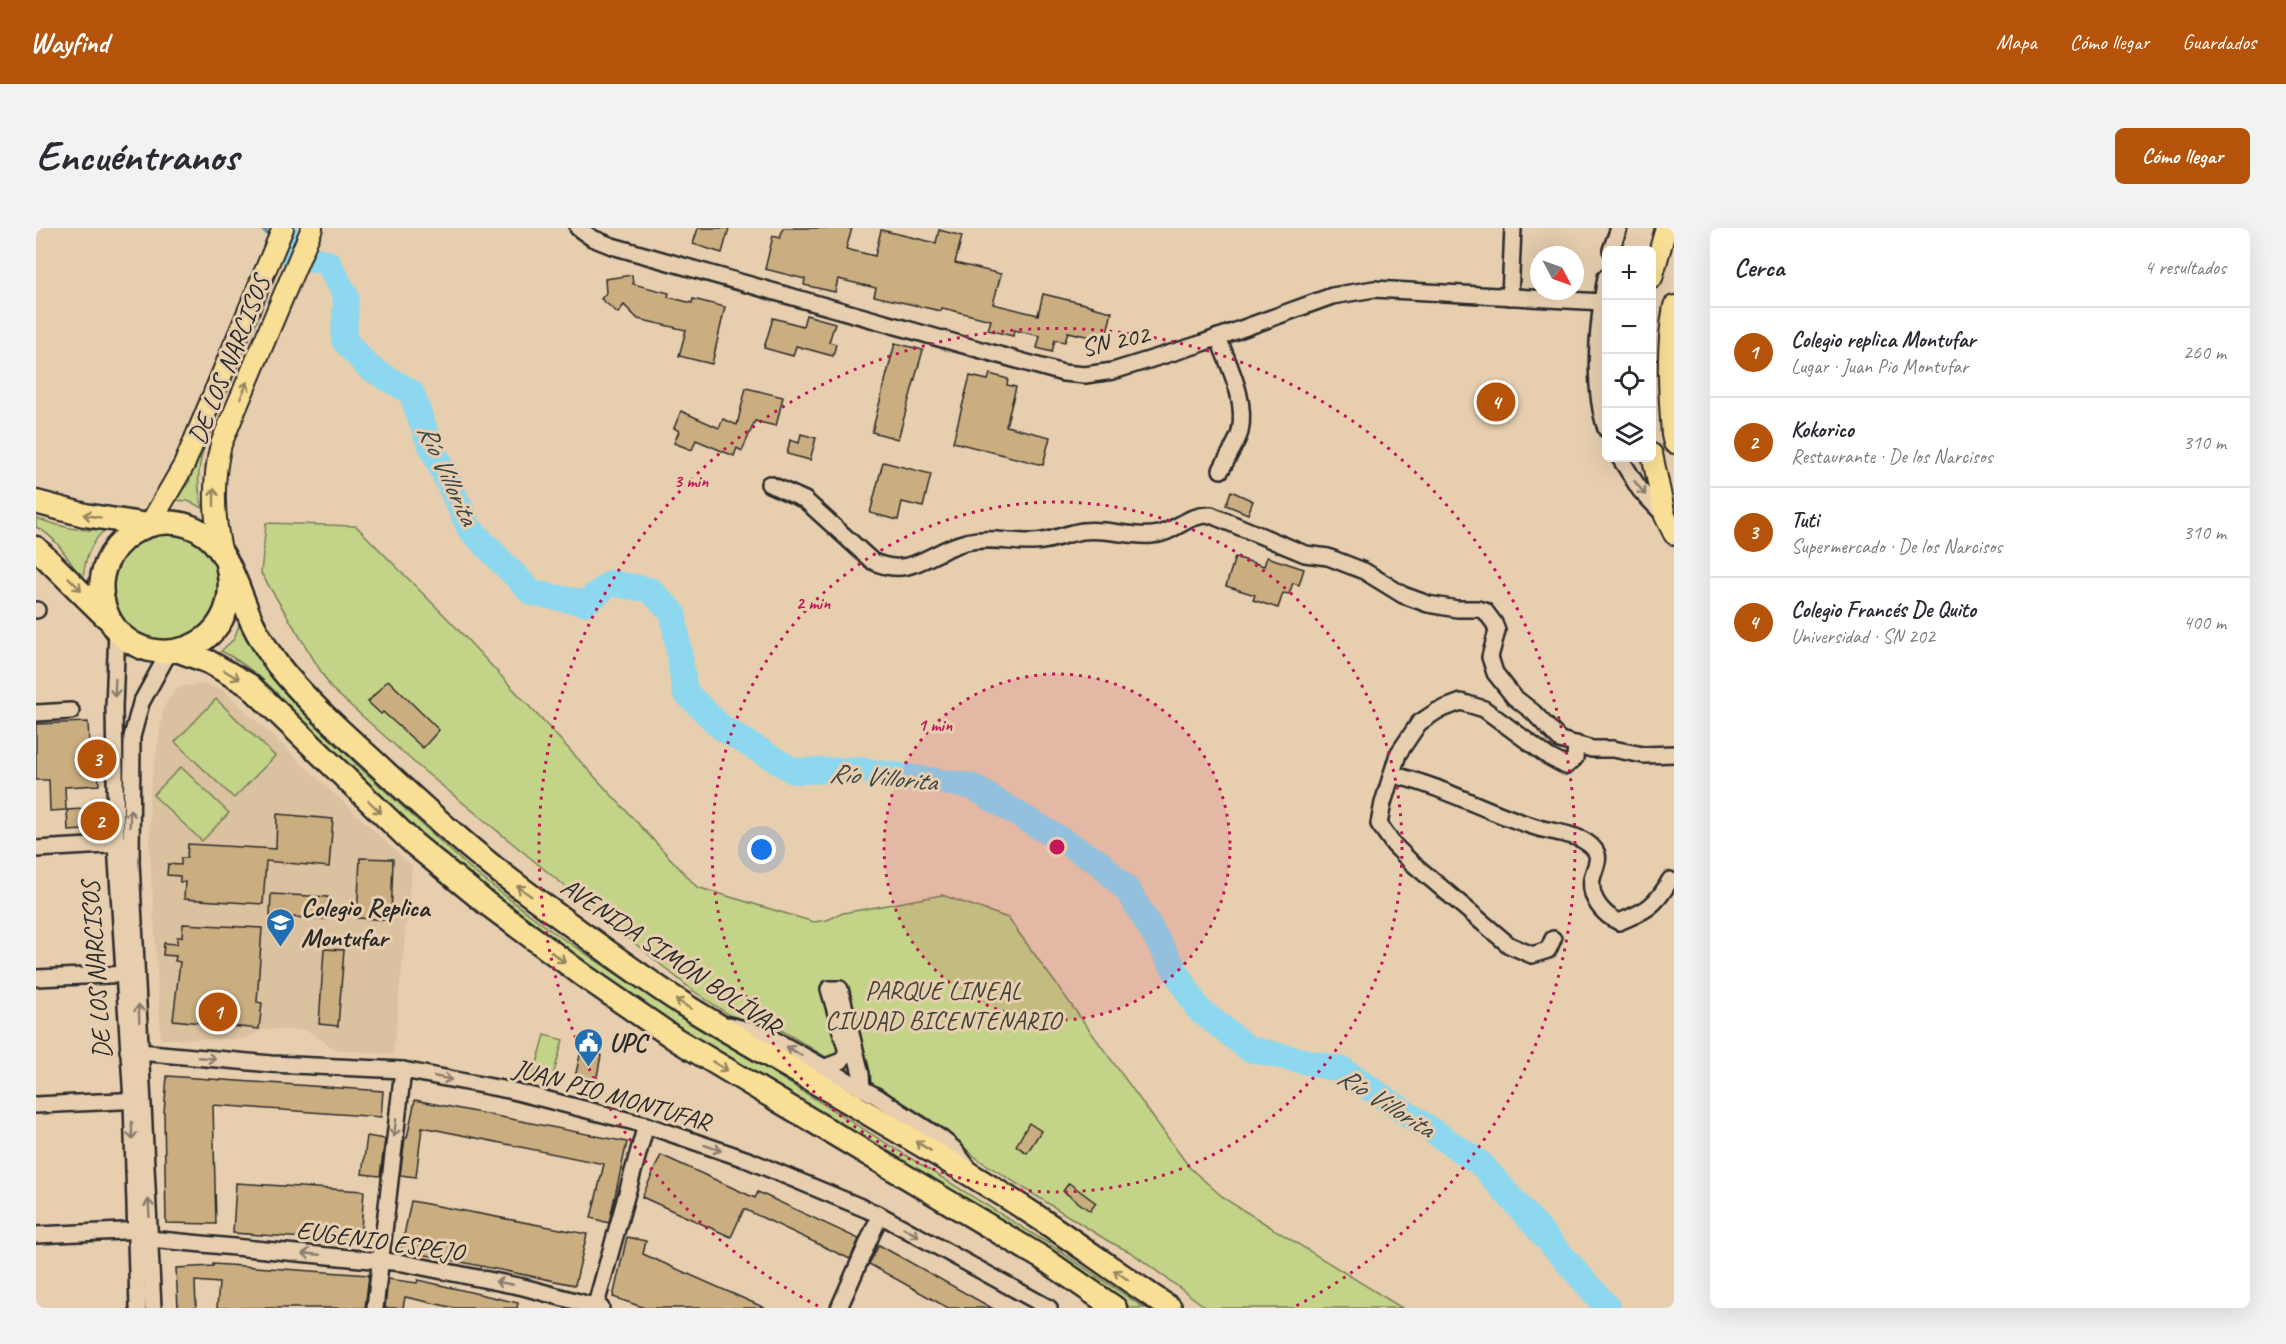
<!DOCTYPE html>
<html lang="es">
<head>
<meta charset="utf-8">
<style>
	body { margin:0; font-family:Caveat,sans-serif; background:#f2f2f3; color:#2b2b33 }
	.controls { position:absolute; right:18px; top:18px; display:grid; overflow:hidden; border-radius:9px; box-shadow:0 6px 24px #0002 }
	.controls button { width:54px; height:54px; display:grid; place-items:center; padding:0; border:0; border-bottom:2px solid #e1e1e2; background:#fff; color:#2b2b33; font:30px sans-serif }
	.compass { position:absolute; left:1494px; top:18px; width:54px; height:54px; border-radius:50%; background:#fff; box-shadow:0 6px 24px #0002; rotate:131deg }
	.you { position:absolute; left:726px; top:622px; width:21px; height:21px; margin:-15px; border:4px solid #fff; border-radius:50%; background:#1a73e8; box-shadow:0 0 0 9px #1a73e833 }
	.badge { display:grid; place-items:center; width:39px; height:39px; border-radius:50%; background:#b45309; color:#fff; font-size:20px; font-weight:700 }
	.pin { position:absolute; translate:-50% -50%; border:3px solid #fff; box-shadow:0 2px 6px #0006 }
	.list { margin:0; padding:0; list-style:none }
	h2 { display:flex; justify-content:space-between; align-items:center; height:78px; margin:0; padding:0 24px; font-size:26px }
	h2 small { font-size:20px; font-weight:400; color:#7c7c81 }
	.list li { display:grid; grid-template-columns:39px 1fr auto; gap:18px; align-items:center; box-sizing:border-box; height:90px; padding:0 24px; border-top:2px solid #e1e1e2 }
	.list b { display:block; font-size:22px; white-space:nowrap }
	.list p { margin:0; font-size:20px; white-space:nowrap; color:#7c7c81 }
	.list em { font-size:20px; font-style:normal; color:#7c7c81 }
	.icon { flex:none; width:33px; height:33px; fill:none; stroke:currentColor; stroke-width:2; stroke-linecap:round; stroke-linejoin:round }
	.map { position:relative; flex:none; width:1638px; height:1080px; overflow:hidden; border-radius:9px }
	header { display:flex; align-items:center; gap:36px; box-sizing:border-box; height:84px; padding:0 30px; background:#b45309; color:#fff }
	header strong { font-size:28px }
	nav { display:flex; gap:33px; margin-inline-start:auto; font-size:21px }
	.intro { display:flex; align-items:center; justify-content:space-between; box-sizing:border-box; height:144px; padding:0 36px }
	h1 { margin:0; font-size:42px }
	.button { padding:15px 27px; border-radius:9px; background:#b45309; color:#fff; font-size:21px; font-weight:700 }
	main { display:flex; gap:36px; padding:0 36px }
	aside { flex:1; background:#fff; border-radius:9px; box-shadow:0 6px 24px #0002 }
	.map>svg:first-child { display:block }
</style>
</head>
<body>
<header>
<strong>Wayfind</strong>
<nav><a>Mapa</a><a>Cómo llegar</a><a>Guardados</a></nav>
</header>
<div class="intro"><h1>Encuéntranos</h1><a class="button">Cómo llegar</a></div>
<main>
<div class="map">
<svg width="1638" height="1080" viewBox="0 0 1638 1080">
	<rect width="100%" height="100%" fill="#e7ceaf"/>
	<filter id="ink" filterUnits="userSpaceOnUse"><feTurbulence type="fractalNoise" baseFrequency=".0167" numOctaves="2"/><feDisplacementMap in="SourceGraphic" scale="12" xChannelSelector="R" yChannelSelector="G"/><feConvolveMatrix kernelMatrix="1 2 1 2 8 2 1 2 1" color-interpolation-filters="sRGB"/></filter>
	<g filter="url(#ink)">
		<polygon fill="#dac19f" points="166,456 187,462 376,638 357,827 299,821 271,802 228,801 209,811 125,811 114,625 113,568 128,479 138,463 148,458"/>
		<g fill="#c3d387" stroke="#777f59" stroke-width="1.5">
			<path d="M172,198L175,199C165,227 157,250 167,280L152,273L139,272L153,254Z"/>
			<path d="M0,290C23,298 47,306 71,300C55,313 46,334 48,355C35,336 22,309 0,299Z"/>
			<polygon points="230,295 320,298 415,394 661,659 778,694 791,692 807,685 906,667 972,690 1154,940 1189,971 1366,1080 1171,1080 1096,1025 1072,1013 943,932 894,891 735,796 698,790 656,762 382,538 295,460 225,345"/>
			<polygon points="119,299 172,316 188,351 179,388 149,413 110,414 79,390 74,333"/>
			<path d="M203,397L246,460L322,538L438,644L517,704L627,777L1013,1016L1108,1080H1095C994,1009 886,945 779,881C700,834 619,788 544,733C465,675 389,613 317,546C277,508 235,447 185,423L198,411Z"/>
			<polygon points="180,471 239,528 198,570 139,514"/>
			<polygon points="145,539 193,585 166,613 117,567"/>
			<polygon points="509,807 527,812 516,851 498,846"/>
		</g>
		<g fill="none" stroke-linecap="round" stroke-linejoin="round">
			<polyline stroke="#6693a0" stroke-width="4.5" points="226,0 237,10"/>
			<polyline stroke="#8dd8ee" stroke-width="26" points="248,0 249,22 257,26 292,35 310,68 308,112 332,139 375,164 392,211 434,301 496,365 549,375 575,355 614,362 637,385 649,464 686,500 758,543 823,542 935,558 1064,635 1093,664 1162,781 1213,821 1307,842 1445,936 1572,1080"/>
		</g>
		<g fill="#caae80" stroke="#2b2b2b" stroke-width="1.5">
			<polygon points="662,0 693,0 686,25 657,16"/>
			<polygon points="747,0 816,0 810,21 839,28 845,2 900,15 903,2 926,8 919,35 965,46 957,76 1002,87 1007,66 1057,78 1056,79 1076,84 1069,112 1032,104 1029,114 1019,112 1016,124 1001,120 1004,108 978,102 977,108 952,102 955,92 906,80 905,83 838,68 840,60 802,51 799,64 768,57 769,51 729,41 737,8 744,10"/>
			<polygon points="596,47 597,56 633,65 632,69 656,75 657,71 689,79 676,136 643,128 650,102 602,91 588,77 582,85 565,71 570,65 569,51"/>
			<polygon points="770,87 799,95 793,114 800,116 797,128 760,118 757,128 728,120 737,90 767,98"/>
			<polygon points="859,115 887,122 862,211 836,204"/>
			<polygon points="954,146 972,151 971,157 980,159 970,198 1014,209 1007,237 917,214 934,148 952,152"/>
			<polygon points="710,160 747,169 740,198 719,193 706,223 701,220 698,228 660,212 656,222 638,215 643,203 638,200 645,183 683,200 687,191 701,197"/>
			<polygon points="765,206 780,210 774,232 751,226 754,212 763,215"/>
			<polygon points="847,234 895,246 887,279 866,274 862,292 834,285"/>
			<polygon points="1195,263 1217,273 1212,286 1190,277"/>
			<polygon points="1199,329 1228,338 1231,329 1268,341 1263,357 1257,355 1253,366 1247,365 1242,380 1217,372 1219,367 1190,358"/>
			<polygon points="352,452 403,502 387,520 347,484 345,486 332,474"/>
			<polygon points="52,494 54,536 62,535 63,557 29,559 30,582 14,583 13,552 0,552 0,496"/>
			<polygon points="63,580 64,601 32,603 31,582"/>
			<polygon points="241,586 297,591 293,639 230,633 227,676 148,671 149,654 144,654 144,648 131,647 132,636 145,637 145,630 151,630 152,616 240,621"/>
			<polygon points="324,630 357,631 355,692 321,690"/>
			<polygon points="235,666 292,669 291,691 234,688"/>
			<polygon points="147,696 226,700 221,774 226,775 223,801 137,792 144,734 139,733 140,728 127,727 128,715 141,716 141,709 146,709"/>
			<polygon points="288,721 308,722 302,798 283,796"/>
			<polygon points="545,823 565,827 560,854 539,849"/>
			<polygon points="131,848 347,863 345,889 177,877 180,996 130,995 128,885"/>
			<polygon points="379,872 591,914 573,995 555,990 568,936 386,899 380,949 364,947 369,910 371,910"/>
			<polygon points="993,895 1005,903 991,925 980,918"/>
			<polygon points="331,908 349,911 344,948 326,946"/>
			<polygon points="625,927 719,970 722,964 823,1011 814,1031 708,981 695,1009 606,969"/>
			<polygon points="200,955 328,963 324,1014 197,1005"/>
			<polygon points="1033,955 1060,975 1054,983 1027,963"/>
			<polygon points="375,973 551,1006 539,1057 365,1022"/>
			<polygon points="591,1009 610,1013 607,1026 729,1080 609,1080 577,1069"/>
			<polygon points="843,1017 956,1080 912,1080 833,1036"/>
			<polygon points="177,1036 333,1047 329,1080 181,1080 183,1055 159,1053 160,1080 142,1080 140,1040 177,1038"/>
			<polygon points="352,1051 381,1055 382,1052 482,1075 481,1080 419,1080 369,1069 367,1080 349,1080"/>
		</g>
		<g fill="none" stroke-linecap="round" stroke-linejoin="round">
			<defs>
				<g id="minor">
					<polyline points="542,0 556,10 576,18 1027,145 1049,147 1077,143 1161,117 1296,68 1338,61 1566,74"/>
					<polyline points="1575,22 1583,0"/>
					<path d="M1570,49C1562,95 1555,156 1570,201"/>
					<polyline points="1474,69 1477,0"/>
					<path d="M1182,109C1193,139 1211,171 1204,204C1202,213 1190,232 1185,242"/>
					<polyline points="1584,230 1604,262 1629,288"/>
					<path d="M733,256L769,272L836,333C875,352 895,322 930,314C951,309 973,314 994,314C1013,315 1029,305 1047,303C1070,300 1093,309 1116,307C1138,306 1150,286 1175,287L1269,326L1292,329L1328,343L1367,367L1392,376L1421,381H1442L1449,383L1458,395L1461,403L1454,429L1459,445L1478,469L1497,484L1524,512L1556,521H1577L1607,527L1638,526"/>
					<polyline points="0,382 1,382"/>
					<polyline points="81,401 78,480 80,616 96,873 102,1080"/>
					<polyline points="0,485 35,483"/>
					<path d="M1357,547C1408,558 1453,586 1503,600C1520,605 1546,606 1558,621C1566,630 1558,640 1556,651C1553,670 1567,687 1583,694C1610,683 1620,678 1634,652"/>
					<polyline points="0,621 89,616"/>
					<polyline points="1517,711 1512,722 1496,727 1473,717 1375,634 1358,617 1343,596 1347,575 1362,526 1383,495 1401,483 1425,474 1448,481 1513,529 1530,538 1539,530 1540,516"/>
					<polyline points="0,750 96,746"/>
					<polyline points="693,797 730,807 840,868 906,911 918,921 934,942"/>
					<polyline points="92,823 235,836 367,842 477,863 610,897 712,932 844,987 1013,1080"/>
					<polyline points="787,840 805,833 811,824 793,761 804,761 825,846 826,861"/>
					<polyline points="0,877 105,872"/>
					<polyline points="0,1007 108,1002"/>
					<polyline points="114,1011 367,1035 487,1059 565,1080"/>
					<polyline points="117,1080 95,634 96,509 105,475 133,424"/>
					<polyline points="339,1080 367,842"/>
					<polyline points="559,1080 610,897"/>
					<polyline points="803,1080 844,987"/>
				</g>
				<g id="major">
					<polyline points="1616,50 1630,0"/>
					<path d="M1638,78C1630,121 1633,164 1636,207L1638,215"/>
					<polyline points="1616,226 1629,288 1638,306"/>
					<polyline points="114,296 148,237 247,0"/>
					<path d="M185,322C177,286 176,253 185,216L276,0"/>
				</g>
				<g id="highway">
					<polyline points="0,274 49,287 112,297"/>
					<polyline points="0,320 69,388"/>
					<path d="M190,332C217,430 90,456 68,377C51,318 122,270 171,308C194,326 204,368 216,394C223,409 232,423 241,436C268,470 301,500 333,529C361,555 389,581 418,606C461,644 507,677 554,711C587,735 620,759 655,781C715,818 777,852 838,889C897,924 956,958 1012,996C1053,1024 1093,1053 1134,1080"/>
					<polyline points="143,423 173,434 213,457 378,616 450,675 548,748 641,812 1008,1031 1079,1080"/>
				</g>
			</defs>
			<use href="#minor" stroke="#2b2b2b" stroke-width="20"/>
			<use href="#major" stroke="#2b2b2b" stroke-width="24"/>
			<use href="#highway" stroke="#2b2b2b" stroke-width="27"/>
			<use href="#minor" stroke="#e7ceaf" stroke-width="15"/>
			<use href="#major" stroke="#f9df96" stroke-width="20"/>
			<use href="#highway" stroke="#f9df96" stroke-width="22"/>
		</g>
		<defs><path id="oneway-shaft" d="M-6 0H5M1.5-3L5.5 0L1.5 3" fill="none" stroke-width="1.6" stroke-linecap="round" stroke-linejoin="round" transform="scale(1.5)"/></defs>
		<g stroke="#928560">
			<use href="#oneway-shaft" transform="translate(208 162) rotate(-67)"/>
			<use href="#oneway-shaft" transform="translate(178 269) rotate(-90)"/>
			<use href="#oneway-shaft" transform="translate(56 288) rotate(-170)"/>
			<use href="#oneway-shaft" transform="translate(39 356) rotate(45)"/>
			<use href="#oneway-shaft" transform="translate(196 447) rotate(30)"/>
			<use href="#oneway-shaft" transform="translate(339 579) rotate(44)"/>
			<use href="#oneway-shaft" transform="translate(488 663) rotate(-144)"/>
			<use href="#oneway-shaft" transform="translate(522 729) rotate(36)"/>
			<use href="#oneway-shaft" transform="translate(647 776) rotate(-148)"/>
			<use href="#oneway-shaft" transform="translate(684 838) rotate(31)"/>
			<use href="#oneway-shaft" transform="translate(887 918) rotate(-149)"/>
			<use href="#oneway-shaft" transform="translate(1085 1047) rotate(-146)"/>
		</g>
		<g stroke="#897c6d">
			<use href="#oneway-shaft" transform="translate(1604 260) rotate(52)"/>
			<use href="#oneway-shaft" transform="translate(79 460) rotate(92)"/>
			<use href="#oneway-shaft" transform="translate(94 590) rotate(-89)"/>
			<use href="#oneway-shaft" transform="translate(103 785) rotate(-92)"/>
			<use href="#oneway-shaft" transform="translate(758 823) rotate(-149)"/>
			<use href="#oneway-shaft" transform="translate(171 830) rotate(5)"/>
			<use href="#oneway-shaft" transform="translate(407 850) rotate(11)"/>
			<use href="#oneway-shaft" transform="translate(359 900) rotate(97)"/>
			<use href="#oneway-shaft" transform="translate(96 903) rotate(89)"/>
			<use href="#oneway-shaft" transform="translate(677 920) rotate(19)"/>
			<use href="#oneway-shaft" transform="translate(113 980) rotate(-93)"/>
			<use href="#oneway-shaft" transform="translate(875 1004) rotate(29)"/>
			<use href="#oneway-shaft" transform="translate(275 1026) rotate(-175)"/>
			<use href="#oneway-shaft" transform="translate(468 1055) rotate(-169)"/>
		</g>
	</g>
	<circle cx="1021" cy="619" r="173" fill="#c2185b" fill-opacity=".12"/>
	<g fill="none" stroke="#c2185b" stroke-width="3" stroke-dasharray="3 6">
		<circle cx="1021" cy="619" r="173"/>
		<circle cx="1021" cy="619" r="345"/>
		<path d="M782 1078A518 518 0 1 1 1260 1078"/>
	</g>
	<defs>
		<symbol id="university-pin" viewBox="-11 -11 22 30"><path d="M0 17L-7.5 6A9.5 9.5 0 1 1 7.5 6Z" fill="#1f6fb2" stroke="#e7ceaf"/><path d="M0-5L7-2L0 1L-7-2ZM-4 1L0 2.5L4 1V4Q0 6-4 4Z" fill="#fff"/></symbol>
		<symbol id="civic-pin" viewBox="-11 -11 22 30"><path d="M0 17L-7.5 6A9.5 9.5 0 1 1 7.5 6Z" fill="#1f6fb2" stroke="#e7ceaf"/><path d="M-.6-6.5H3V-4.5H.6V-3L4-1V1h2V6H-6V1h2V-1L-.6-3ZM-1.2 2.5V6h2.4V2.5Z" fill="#fff"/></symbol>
	</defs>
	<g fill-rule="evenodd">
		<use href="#university-pin" x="228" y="678" width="33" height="45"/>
		<use href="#civic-pin" x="536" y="798" width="33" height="45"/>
	</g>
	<g text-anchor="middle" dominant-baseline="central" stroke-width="6" stroke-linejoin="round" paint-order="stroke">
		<g font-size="26" fill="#2b2b2b" stroke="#e7ceaf">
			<text transform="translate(1079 113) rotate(-12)">SN 202</text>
			<text transform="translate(193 132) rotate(-68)">DE LOS NARCISOS</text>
			<text transform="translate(635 728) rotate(34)">AVENIDA SIMÓN BOLÍVAR</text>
			<text transform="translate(60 742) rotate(-94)">DE LOS NARCISOS</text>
			<text transform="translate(576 867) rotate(16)">JUAN PIO MONTUFAR</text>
			<text transform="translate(344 1013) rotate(8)">EUGENIO ESPEJO</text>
		</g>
		<g font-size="26" font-weight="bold" fill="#2b2b2b" stroke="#e7ceaf" text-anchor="start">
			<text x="265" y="679">Colegio Replica<tspan x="265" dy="30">Montufar</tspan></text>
			<text x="573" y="814">UPC</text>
		</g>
		<g font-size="26" fill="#424439" stroke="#e7ceaf">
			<text x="907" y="762">PARQUE LINEAL<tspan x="907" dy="30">CIUDAD BICENTENARIO</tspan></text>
		</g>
		<g font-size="27" font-style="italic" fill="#3a4548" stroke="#e7ceaf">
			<text transform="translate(412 246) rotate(65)">Río Villorita</text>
			<text transform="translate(847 549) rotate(5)">Río Villorita</text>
			<text transform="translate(1350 874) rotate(32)">Río Villorita</text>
		</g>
	</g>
	<circle cx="1021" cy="619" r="9" fill="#c2185b" stroke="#e7ceaf" stroke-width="3"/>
	<g font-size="18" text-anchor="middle" font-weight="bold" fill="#c2185b" stroke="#e7ceaf" stroke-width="6" stroke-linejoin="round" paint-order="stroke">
		<text x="655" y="259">3 min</text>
		<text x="777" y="381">2 min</text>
		<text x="899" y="503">1 min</text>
	</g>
</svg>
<div class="controls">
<button>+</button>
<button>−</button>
<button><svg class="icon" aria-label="locate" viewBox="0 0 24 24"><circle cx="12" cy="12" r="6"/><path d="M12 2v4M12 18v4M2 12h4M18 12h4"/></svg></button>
<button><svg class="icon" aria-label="layers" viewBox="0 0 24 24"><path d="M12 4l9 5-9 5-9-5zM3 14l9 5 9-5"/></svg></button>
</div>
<svg class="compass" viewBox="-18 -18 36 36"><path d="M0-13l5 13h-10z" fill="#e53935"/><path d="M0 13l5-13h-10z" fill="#7c7c81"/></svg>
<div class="you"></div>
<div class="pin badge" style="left:182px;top:784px">1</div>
<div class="pin badge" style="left:64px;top:593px">2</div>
<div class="pin badge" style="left:61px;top:531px">3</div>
<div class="pin badge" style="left:1460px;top:174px">4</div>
</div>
<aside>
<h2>Cerca<small>4 resultados</small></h2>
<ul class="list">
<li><span class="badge">1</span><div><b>Colegio replica Montufar</b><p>Lugar · Juan Pio Montufar</p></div><em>260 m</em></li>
<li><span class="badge">2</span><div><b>Kokorico</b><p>Restaurante · De los Narcisos</p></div><em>310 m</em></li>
<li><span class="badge">3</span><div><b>Tuti</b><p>Supermercado · De los Narcisos</p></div><em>310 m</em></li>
<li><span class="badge">4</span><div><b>Colegio Francés De Quito</b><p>Universidad · SN 202</p></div><em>400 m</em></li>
</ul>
</aside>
</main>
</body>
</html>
